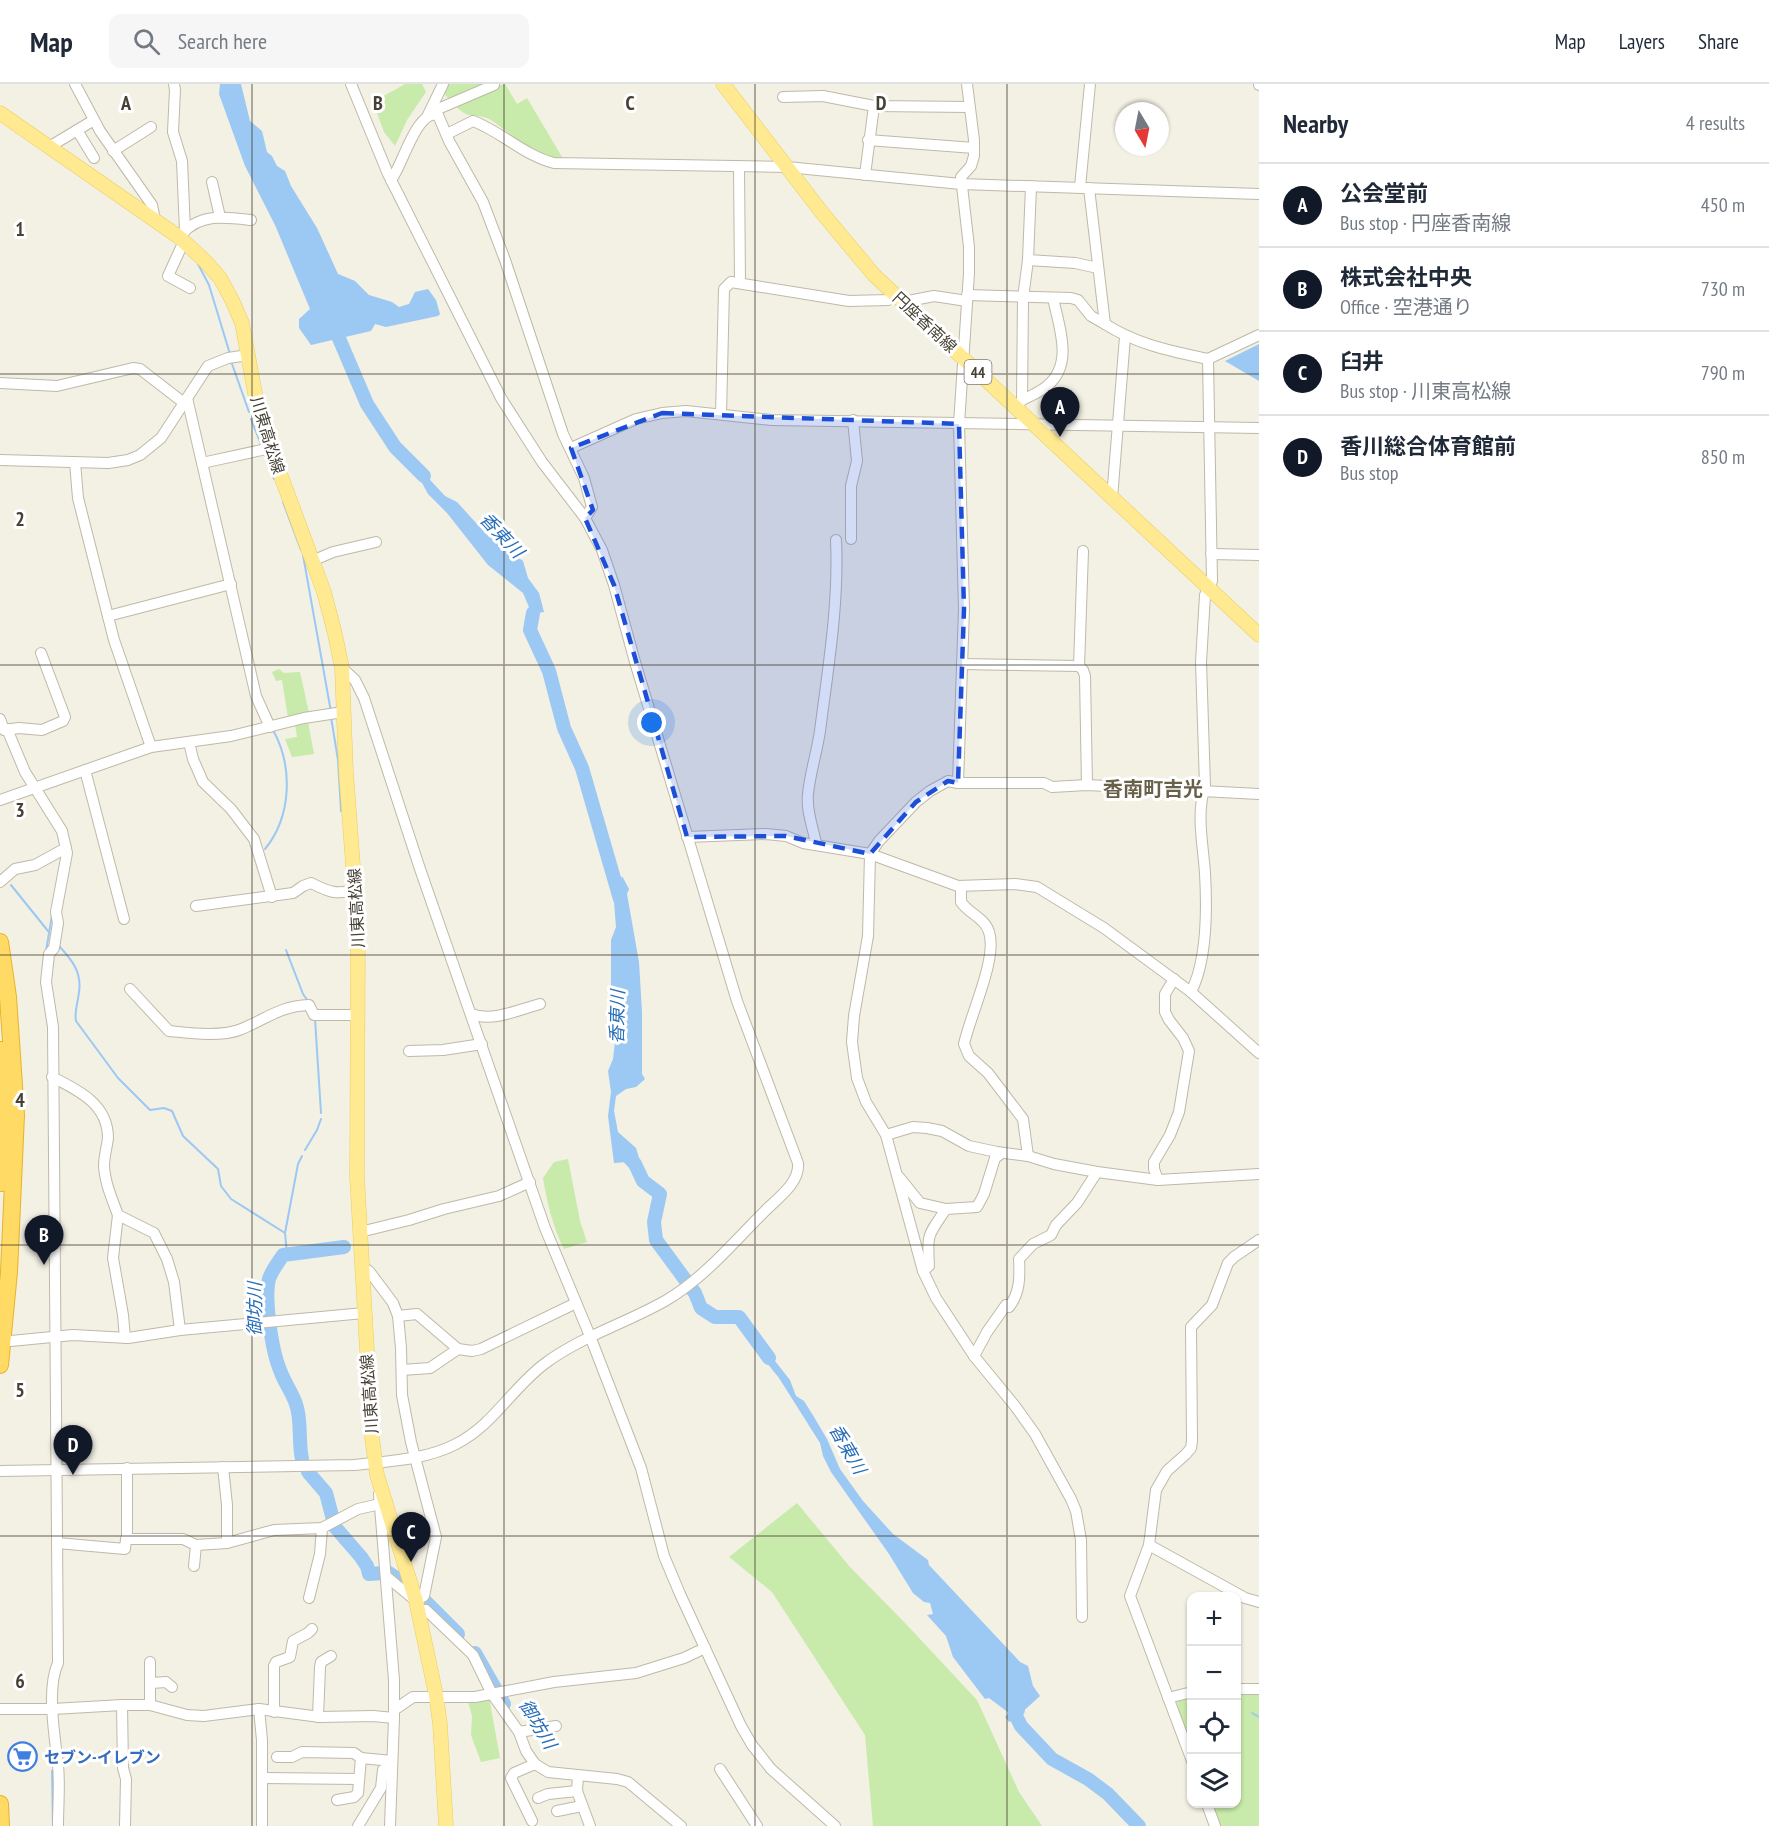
<!DOCTYPE html>
<html lang="en">
<head>
<meta charset="utf-8">
<style>
	body { margin:0; font-family:"PT Sans Narrow","Noto Sans JP",sans-serif; background:#f6f6f7; color:#1f2937 }
	.controls { position:absolute; right:18px; bottom:18px; display:grid; overflow:hidden; border-radius:12px; box-shadow:0 2px 4px #0004 }
	.controls button { width:54px; height:54px; display:grid; place-items:center; padding:0; border:0; border-bottom:2px solid #e0e1e3; background:#fff; color:#1f2937; font:30px sans-serif }
	.compass { position:absolute; left:1115px; top:18px; width:54px; height:54px; border-radius:50%; background:#fff; box-shadow:0 2px 4px #0004; rotate:170deg }
	.you { position:absolute; left:652px; top:639px; width:21px; height:21px; margin:-15px; border:4px solid #fff; border-radius:50%; background:#1a73e8; box-shadow:0 0 0 9px #1a73e833 }
	.badge { display:grid; place-items:center; width:39px; height:39px; border-radius:50%; background:#111827; color:#fff; font-size:20px; font-weight:700 }
	.pin { position:absolute; translate:-50% -50px; filter:drop-shadow(0 2px 3px #0008) }
	.pin::after { content:''; position:absolute; top:32px; width:21px; height:18px; background:inherit; clip-path:polygon(0 0,100% 0,50% 100%) }
	.list { margin:0; padding:0; list-style:none }
	h2 { display:flex; justify-content:space-between; align-items:center; height:78px; margin:0; padding:0 24px; font-size:26px }
	h2 small { font-size:20px; font-weight:400; color:#747a83 }
	.list li { display:grid; grid-template-columns:39px 1fr auto; gap:18px; align-items:center; box-sizing:border-box; height:84px; padding:0 24px; border-top:2px solid #e0e1e3 }
	.list b { display:block; font-size:22px; white-space:nowrap }
	.list p { margin:0; font-size:20px; white-space:nowrap; color:#747a83 }
	.list em { font-size:20px; font-style:normal; color:#747a83 }
	.icon { flex:none; width:33px; height:33px; fill:none; stroke:currentColor; stroke-width:2; stroke-linecap:round; stroke-linejoin:round }
	.map { position:relative; flex:none; width:1259px; height:1742px; overflow:hidden }
	header { display:flex; align-items:center; gap:36px; box-sizing:border-box; height:84px; padding:0 30px; background:#fff; border-bottom:2px solid #e0e1e3 }
	header strong { font-size:28px }
	nav { display:flex; gap:33px; margin-inline-start:auto; font-size:21px }
	.search { width:420px; height:54px; background:#f6f6f7; display:flex; align-items:center; gap:15px; box-sizing:border-box; padding:0 21px; border-radius:12px; color:#747a83; font-size:22px }
	main { display:flex }
	aside { flex:1; background:#fff }
	.map>svg:first-child { display:block }
</style>
</head>
<body>
<header>
<strong>Map</strong>
<div class="search"><svg class="icon" aria-label="search" viewBox="0 0 24 24"><circle cx="10" cy="10" r="6"/><path d="M15 15l6 6"/></svg>Search here</div>
<nav><a>Map</a><a>Layers</a><a>Share</a></nav>
</header>
<main>
<div class="map">
<svg width="1259" height="1742" viewBox="0 0 1259 1742">
	<rect width="100%" height="100%" fill="#f3f0e4"/>
	<g fill="#c8eaaa">
		<polygon points="405,0 422,0 426,8 407,36 395,62 384,48 373,18"/>
		<path d="M436,0H495L497,2L505,0L517,20L527,14L562,73C540,82 508,45 489,35C482,31 473,33 466,30C457,26 443,8 436,0Z"/>
		<polygon points="279,585 284,589 300,588 309,629 288,634 282,596 276,597 272,588"/>
		<polygon points="308,638 314,670 292,673 285,655 297,653 295,640"/>
		<path d="M568,1075L580,1137L587,1158L564,1165C553,1143 547,1119 543,1094L554,1078Z"/>
		<polygon points="797,1419 850,1483 905,1539 977,1616 1019,1708 1042,1742 873,1742 865,1651 772,1508 729,1473"/>
		<polygon points="1237,1607 1259,1607 1259,1742 1219,1742 1210,1720 1236,1720"/>
		<polygon points="1191,1608 1191,1671 1181,1640 1176,1611"/>
		<polygon points="489,1613 500,1674 481,1678 471,1651 472,1632 467,1614"/>
	</g>
	<g fill="#9cc8f4">
		<polygon points="220,0 241,0 250,37 262,47 267,68 272,72 277,82 285,87 291,102 317,144 338,190 355,197 369,211 392,218 399,223 409,220 415,208 428,205 436,216 440,230 438,232 386,243 375,240 371,247 311,261 299,244 299,235 310,225 275,141 245,82 219,10"/>
		<polygon points="1259,260 1259,297 1225,277"/>
		<polygon points="410,377 420,385 445,412 457,418 487,451 523,477 528,494 539,509 544,528 537,529 533,532 532,545 526,548 524,539 529,523 523,509 488,481 447,429 428,410"/>
		<polygon points="622,792 629,805 627,810 639,878 642,928 642,990 645,995 636,1003 626,1005 616,1012 614,1027 618,1048 636,1064 640,1077 614,1079 608,1032 611,1008 608,987 613,975 615,958 611,921 611,856 616,843 613,805 617,797 620,797"/>
		<polygon points="762,1256 771,1272 790,1296 796,1312 804,1317 814,1333 827,1355 840,1385 863,1417 893,1450 928,1476 929,1481 1020,1578 1028,1582 1033,1602 1040,1612 1019,1631 1020,1639 1013,1636 1009,1638 1005,1633 1009,1629 989,1614 985,1615 953,1573 946,1552 927,1531 933,1530 930,1519 924,1518 913,1509 889,1470 831,1388 823,1372 820,1359 779,1294 763,1274 758,1263"/>
	</g>
	<g fill="none" stroke-linecap="round" stroke-linejoin="round">
		<g stroke="#9cc8f4" stroke-width="2">
			<polyline points="198,180 209,201 230,270"/>
			<polyline points="231,277 249,328"/>
			<polyline points="251,335 262,363"/>
			<polyline points="265,370 268,380"/>
			<polyline points="271,387 274,395"/>
			<polyline points="283,418 301,466"/>
			<polyline points="303,471 331,628"/>
			<polyline points="331,633 338,676 341,727"/>
			<path d="M265,765C292,732 293,682 273,646"/>
			<polyline points="11,801 48,847"/>
			<path d="M59,862C72,876 82,888 79,908C78,919 74,927 76,937L118,994L150,1026L164,1024L172,1027L183,1052L218,1085L221,1102L231,1115L285,1149L287,1170"/>
			<polyline points="286,866 303,910 308,917"/>
			<polyline points="46,867 52,831"/>
			<polyline points="315,935 321,1029"/>
			<polyline points="305,1066 317,1046 321,1035"/>
			<polyline points="285,1149 298,1080 302,1072"/>
			<polyline points="1252,1629 1259,1633"/>
			<polyline points="52,1687 53,1742"/>
		</g>
		<g stroke="#9cc8f4" stroke-width="14">
			<polyline points="332,238 367,320 395,363 424,392"/>
			<polyline points="533,529 530,546 549,587 564,644 582,684 620,815"/>
			<polyline points="620,1064 635,1080 643,1097 660,1110 654,1138 656,1156 695,1209 701,1224 715,1233 739,1233 769,1274"/>
			<path d="M302,1375C298,1357 302,1337 296,1320C292,1308 284,1298 280,1286C272,1267 264,1215 269,1195C272,1186 278,1179 283,1171L344,1163"/>
			<polyline points="308,1388 326,1409 335,1443 361,1473 367,1482 369,1490 383,1489"/>
			<polyline points="389,1489 401,1497"/>
			<polyline points="426,1518 458,1550"/>
			<polyline points="475,1569 504,1620"/>
			<polyline points="1018,1626 1015,1630 1021,1642 1052,1675 1088,1695 1108,1710 1139,1742"/>
		</g>
		<defs>
			<g id="minor">
				<polyline points="75,0 100,47 152,121 155,136"/>
				<polyline points="174,0 175,6 173,48 182,77 185,147"/>
				<polyline points="351,0 388,90 501,314 542,378 585,434"/>
				<polyline points="1259,0 1259,1"/>
				<polyline points="783,13 823,12 874,22 969,23"/>
				<polyline points="434,29 438,25 494,1"/>
				<polyline points="428,31 443,0"/>
				<polyline points="77,46 94,74"/>
				<path d="M447,50L473,37C502,48 523,71 554,79L787,83L961,100L1259,110"/>
				<polyline points="868,56 974,64"/>
				<polyline points="49,63 94,36"/>
				<polyline points="113,67 151,43"/>
				<polyline points="739,82 740,199"/>
				<polyline points="865,91 874,22"/>
				<polyline points="212,98 220,133"/>
				<polyline points="1080,103 1090,0"/>
				<path d="M1089,104L1105,240C1138,261 1171,267 1208,275"/>
				<path d="M182,150C200,129 226,133 251,136"/>
				<polyline points="184,157 168,192 190,204"/>
				<polyline points="1028,176 1075,179 1098,184"/>
				<polyline points="967,211 1071,214 1078,216 1091,232 1105,240"/>
				<polyline points="903,218 934,212 967,217"/>
				<polyline points="0,299 57,302 133,284 140,285 184,319"/>
				<polyline points="187,314 256,612 270,643"/>
				<path d="M1022,316C1031,312 1040,308 1047,302C1074,280 1059,243 1053,214"/>
				<polyline points="1016,324 1022,316 1023,214 1028,176 1031,102"/>
				<polyline points="721,330 724,205 731,198 849,217 888,216 896,212"/>
				<polyline points="571,364 636,335 662,329 686,327 772,336 1259,344"/>
				<polyline points="0,376 108,379 128,376 140,371 161,354 208,282 228,274 248,271"/>
				<polyline points="75,378 78,414 114,556 151,663"/>
				<polyline points="202,379 271,364"/>
				<polyline points="1112,414 1125,253"/>
				<polyline points="851,455 851,402 857,377 853,336"/>
				<polyline points="1211,470 1259,471"/>
				<polyline points="312,477 333,468 376,458"/>
				<polyline points="108,532 231,500"/>
				<polyline points="962,580 1079,582 1083,586 1085,592 1087,701"/>
				<polyline points="1079,582 1083,467"/>
				<polyline points="342,584 355,596 364,614 420,785 545,1144 590,1252 641,1384 664,1472 680,1510 741,1642 752,1661 771,1685 835,1742"/>
				<polyline points="0,635 4,646 19,644 42,646 63,637 65,633 41,569"/>
				<path d="M7,645L25,688L62,747L67,769L56,828L58,839L54,864L49,870L46,898L53,943L58,1579C46,1605 55,1653 58,1681C60,1701 58,1722 58,1742"/>
				<polyline points="189,658 193,675 203,698 231,725 254,755 272,813"/>
				<polyline points="85,686 124,835"/>
				<polyline points="958,699 964,525 959,340 969,189 969,163 961,93 971,82 974,72 974,56 967,0"/>
				<polyline points="0,716 151,663 231,652 304,634 343,628"/>
				<polyline points="687,753 766,750 786,752 803,759 870,770 958,802 1015,800 1037,803 1104,844 1191,908 1259,969"/>
				<path d="M816,759C813,744 806,726 808,710C810,689 817,668 820,647C828,584 839,520 836,456"/>
				<polyline points="0,798 15,785 35,781 66,764"/>
				<path d="M961,802V818C968,829 985,834 989,848C998,873 970,932 964,960L969,972L988,989L1023,1035L1028,1072"/>
				<path d="M196,822L293,809L303,802L311,799C329,808 336,811 355,806"/>
				<path d="M130,905L169,947C190,949 220,953 239,946C265,936 279,922 309,921L314,931H358"/>
				<path d="M1191,908C1207,877 1207,824 1205,789C1203,760 1196,730 1205,702L1201,578L1205,511L1212,497L1208,275L1259,251"/>
				<path d="M471,930C493,938 518,926 540,920"/>
				<polyline points="409,967 443,966 482,960"/>
				<path d="M52,993C78,1006 108,1020 108,1054C107,1063 104,1072 104,1082C105,1099 112,1115 118,1131L154,1149L167,1175L174,1198L180,1246"/>
				<polyline points="886,1051 913,1043 927,1044 942,1047 969,1062 997,1068 1028,1072 1054,1080 1097,1088 1158,1096 1259,1090"/>
				<polyline points="899,1093 920,1119 946,1125"/>
				<polyline points="1158,1096 1154,1085 1154,1078 1170,1051 1179,1028 1189,967 1183,954 1169,936 1165,928 1165,910 1174,895"/>
				<polyline points="118,1131 113,1174 123,1231 125,1254"/>
				<polyline points="360,1148 409,1136 444,1125 499,1112 530,1098"/>
				<polyline points="362,1183 369,1187 393,1219 398,1232 401,1264 402,1311 411,1358 436,1453 424,1512 416,1517 387,1493"/>
				<path d="M923,1187L929,1182C927,1148 928,1152 946,1125L977,1123L984,1110L995,1074L1002,1069"/>
				<polyline points="398,1232 417,1230 458,1265 472,1267 481,1265 576,1219"/>
				<polyline points="0,1258 73,1251 128,1254 180,1246 364,1229"/>
				<path d="M974,1272L987,1248L1006,1221L1009,1223C1020,1209 1020,1193 1019,1175L1033,1160L1051,1151L1056,1141L1077,1119L1097,1088"/>
				<polyline points="402,1286 430,1284 458,1265"/>
				<polyline points="223,1383 227,1421 227,1459"/>
				<polyline points="127,1384 127,1455"/>
				<path d="M0,1387L354,1381C389,1377 425,1376 456,1360C494,1341 513,1302 547,1278C583,1252 626,1239 665,1217C703,1195 732,1160 763,1129C776,1115 800,1100 798,1079L737,917L635,578L614,501L602,466L585,434L592,423L584,394L563,350L505,176L483,118L449,57L438,31C417,24 402,83 391,96"/>
				<polyline points="379,1410 394,1596 394,1634 390,1742"/>
				<polyline points="57,1459 125,1465 126,1455 183,1455 196,1461 227,1459 274,1446 322,1444 358,1425 380,1420"/>
				<polyline points="1149,1461 1245,1514 1259,1518"/>
				<polyline points="194,1482 196,1461"/>
				<polyline points="309,1514 320,1470 322,1444"/>
				<polyline points="418,1526 426,1526 473,1571 492,1610 519,1648 526,1667 535,1680 548,1688 617,1695 628,1698 681,1742"/>
				<polyline points="1082,1533 1081,1456 1076,1427 1071,1415 1035,1350 1015,1322 974,1272 936,1214 923,1187 886,1051 866,1018 857,994 852,958 854,932 868,852 870,770 879,757 916,718 930,707 948,697 958,699 1044,699 1052,703 1087,701 1259,710"/>
				<polyline points="150,1578 150,1621"/>
				<polyline points="151,1599 166,1598 172,1603"/>
				<polyline points="1236,1605 1259,1605"/>
				<polyline points="1168,1614 1192,1608"/>
				<polyline points="122,1621 123,1684 126,1695 125,1742"/>
				<polyline points="0,1625 53,1625 122,1621 150,1621 187,1631 204,1632 259,1625 320,1633 373,1632 394,1634"/>
				<polyline points="259,1625 262,1656 262,1742"/>
				<polyline points="394,1626 413,1613 475,1613 554,1598 636,1589 684,1574 705,1564"/>
				<polyline points="274,1628 274,1582 276,1578 290,1573 293,1557 308,1549 312,1545"/>
				<polyline points="318,1633 320,1583 321,1578 331,1572"/>
				<polyline points="519,1648 556,1642"/>
				<polyline points="277,1673 292,1673 302,1668 354,1669 361,1674 392,1677"/>
				<polyline points="1192,1677 1130,1512 1149,1461 1156,1406 1167,1387 1186,1370 1191,1364 1192,1357 1191,1243 1212,1221 1228,1179 1234,1173 1259,1156"/>
				<polyline points="720,1685 757,1742"/>
				<polyline points="578,1692 577,1707 590,1742"/>
				<polyline points="263,1694 359,1695"/>
				<polyline points="538,1714 548,1710 577,1707"/>
				<polyline points="337,1716 354,1713 358,1709 361,1674"/>
				<polyline points="1207,1720 1215,1742"/>
				<polyline points="557,1727 582,1722"/>
				<polyline points="532,1737 511,1694 514,1689 535,1680"/>
				<polyline points="358,1742 381,1704 383,1686 391,1685"/>
			</g>
			<g id="major">
				<polyline points="723,0 823,130 874,191 1259,551"/>
				<polyline points="0,29 179,153 205,177 220,194 232,216 242,239 255,309 265,349 324,508 335,550 342,584 346,688 358,849 357,1093 372,1353 377,1391 416,1517 436,1611 440,1640 446,1742"/>
			</g>
			<g id="highway">
				<polyline points="0,858 8,913 16,1031 9,1188 0,1281"/>
				<polyline points="1,966 3,1032 2,1099"/>
				<polyline points="0,1720 1,1742"/>
			</g>
		</defs>
		<use href="#minor" stroke="#bfb9a7" stroke-width="12"/>
		<use href="#major" stroke="#ebcd5b" stroke-width="15"/>
		<use href="#highway" stroke="#e7b32b" stroke-width="18"/>
		<use href="#minor" stroke="#fff" stroke-width="10"/>
		<use href="#major" stroke="#ffea92" stroke-width="14"/>
		<use href="#highway" stroke="#ffda64" stroke-width="16"/>
	</g>
	<path fill="#1d4ed8" fill-opacity="0.2" stroke="#1d4ed8" stroke-width="4.5" stroke-dasharray="12 8" stroke-linejoin="round" d="M662,329L959,340L964,525L958,699L948,697L916,718L870,770L786,752L687,753L614,501L585,434L593,426L571,364Z"/>
	<path fill="none" stroke="#464134" stroke-width="1.5" stroke-opacity="0.55" d="M252,0V1742M504,0V1742M755,0V1742M1007,0V1742M0,290H1259M0,581H1259M0,871H1259M0,1161H1259M0,1452H1259"/>
	<defs>
		<symbol id="supermarket-ring" viewBox="-11 -11 22 22"><circle r="9.5" fill="#fff" stroke="#3f7fe0" stroke-width="1.5"/><path d="M-6-5.5h2.5l.6 2H6L4.5 2H-2.5L-4.4-4H-6ZM-1.5 3.2a1.3 1.3 0 1 0 .1 0ZM3 3.2a1.3 1.3 0 1 0 .1 0Z" fill="#3f7fe0"/></symbol>
	</defs>
	<g fill-rule="evenodd">
		<use href="#supermarket-ring" x="6" y="1656" width="33" height="33"/>
	</g>
	<g text-anchor="middle" dominant-baseline="central" stroke-width="6" stroke-linejoin="round" paint-order="stroke">
		<rect fill="#fff" stroke="#7e7a71" stroke-width="1.5" x="964.5" y="276" width="27" height="24" rx="4.5"/>
		<g font-size="15" font-weight="bold" fill="#464134">
			<text x="978" y="288">44</text>
		</g>
		<g font-size="16" fill="#464134" stroke="#fff">
			<text transform="translate(925 238) rotate(43)">円座香南線</text>
			<text transform="translate(268 351) rotate(73)">川東高松線</text>
			<text transform="translate(356 824) rotate(-93)">川東高松線</text>
			<text transform="translate(369 1310) rotate(-94)">川東高松線</text>
		</g>
		<g font-size="16" font-weight="bold" fill="#366cbe" stroke="#fff" text-anchor="start">
			<text x="44" y="1673">セブン-イレブン</text>
		</g>
		<g font-size="18" font-style="italic" fill="#276db8" stroke="#fff">
			<text transform="translate(502 451) rotate(47)">香東川</text>
			<text transform="translate(617 933) rotate(-89)">香東川</text>
			<text transform="translate(254 1225) rotate(-90)">御坊川</text>
			<text transform="translate(848 1365) rotate(60)">香東川</text>
			<text transform="translate(538 1640) rotate(59)">御坊川</text>
		</g>
		<g font-size="20" font-weight="bold" fill="#69604a" stroke="#fff">
			<text x="1153" y="705">香南町吉光</text>
		</g>
	</g>
	<g font-size="20" text-anchor="middle" font-weight="bold" fill="#464134" stroke="#fff" stroke-width="6" stroke-linejoin="round" paint-order="stroke">
		<text x="126" y="26">A</text>
		<text x="378" y="26">B</text>
		<text x="630" y="26">C</text>
		<text x="881" y="26">D</text>
		<text x="20" y="152">1</text>
		<text x="20" y="442">2</text>
		<text x="20" y="733">3</text>
		<text x="20" y="1023">4</text>
		<text x="20" y="1313">5</text>
		<text x="20" y="1604">6</text>
	</g>
</svg>
<div class="controls">
<button>+</button>
<button>−</button>
<button><svg class="icon" aria-label="locate" viewBox="0 0 24 24"><circle cx="12" cy="12" r="6"/><path d="M12 2v4M12 18v4M2 12h4M18 12h4"/></svg></button>
<button><svg class="icon" aria-label="layers" viewBox="0 0 24 24"><path d="M12 4l9 5-9 5-9-5zM3 14l9 5 9-5"/></svg></button>
</div>
<svg class="compass" viewBox="-18 -18 36 36"><path d="M0-13l5 13h-10z" fill="#e53935"/><path d="M0 13l5-13h-10z" fill="#747a83"/></svg>
<div class="you"></div>
<div class="pin badge" style="left:1060px;top:353px">A</div>
<div class="pin badge" style="left:44px;top:1181px">B</div>
<div class="pin badge" style="left:411px;top:1478px">C</div>
<div class="pin badge" style="left:73px;top:1391px">D</div>
</div>
<aside>
<h2>Nearby<small>4 results</small></h2>
<ul class="list">
<li><span class="badge">A</span><div><b>公会堂前</b><p>Bus stop · 円座香南線</p></div><em>450 m</em></li>
<li><span class="badge">B</span><div><b>株式会社中央</b><p>Office · 空港通り</p></div><em>730 m</em></li>
<li><span class="badge">C</span><div><b>臼井</b><p>Bus stop · 川東高松線</p></div><em>790 m</em></li>
<li><span class="badge">D</span><div><b>香川総合体育館前</b><p>Bus stop</p></div><em>850 m</em></li>
</ul>
</aside>
</main>
</body>
</html>
